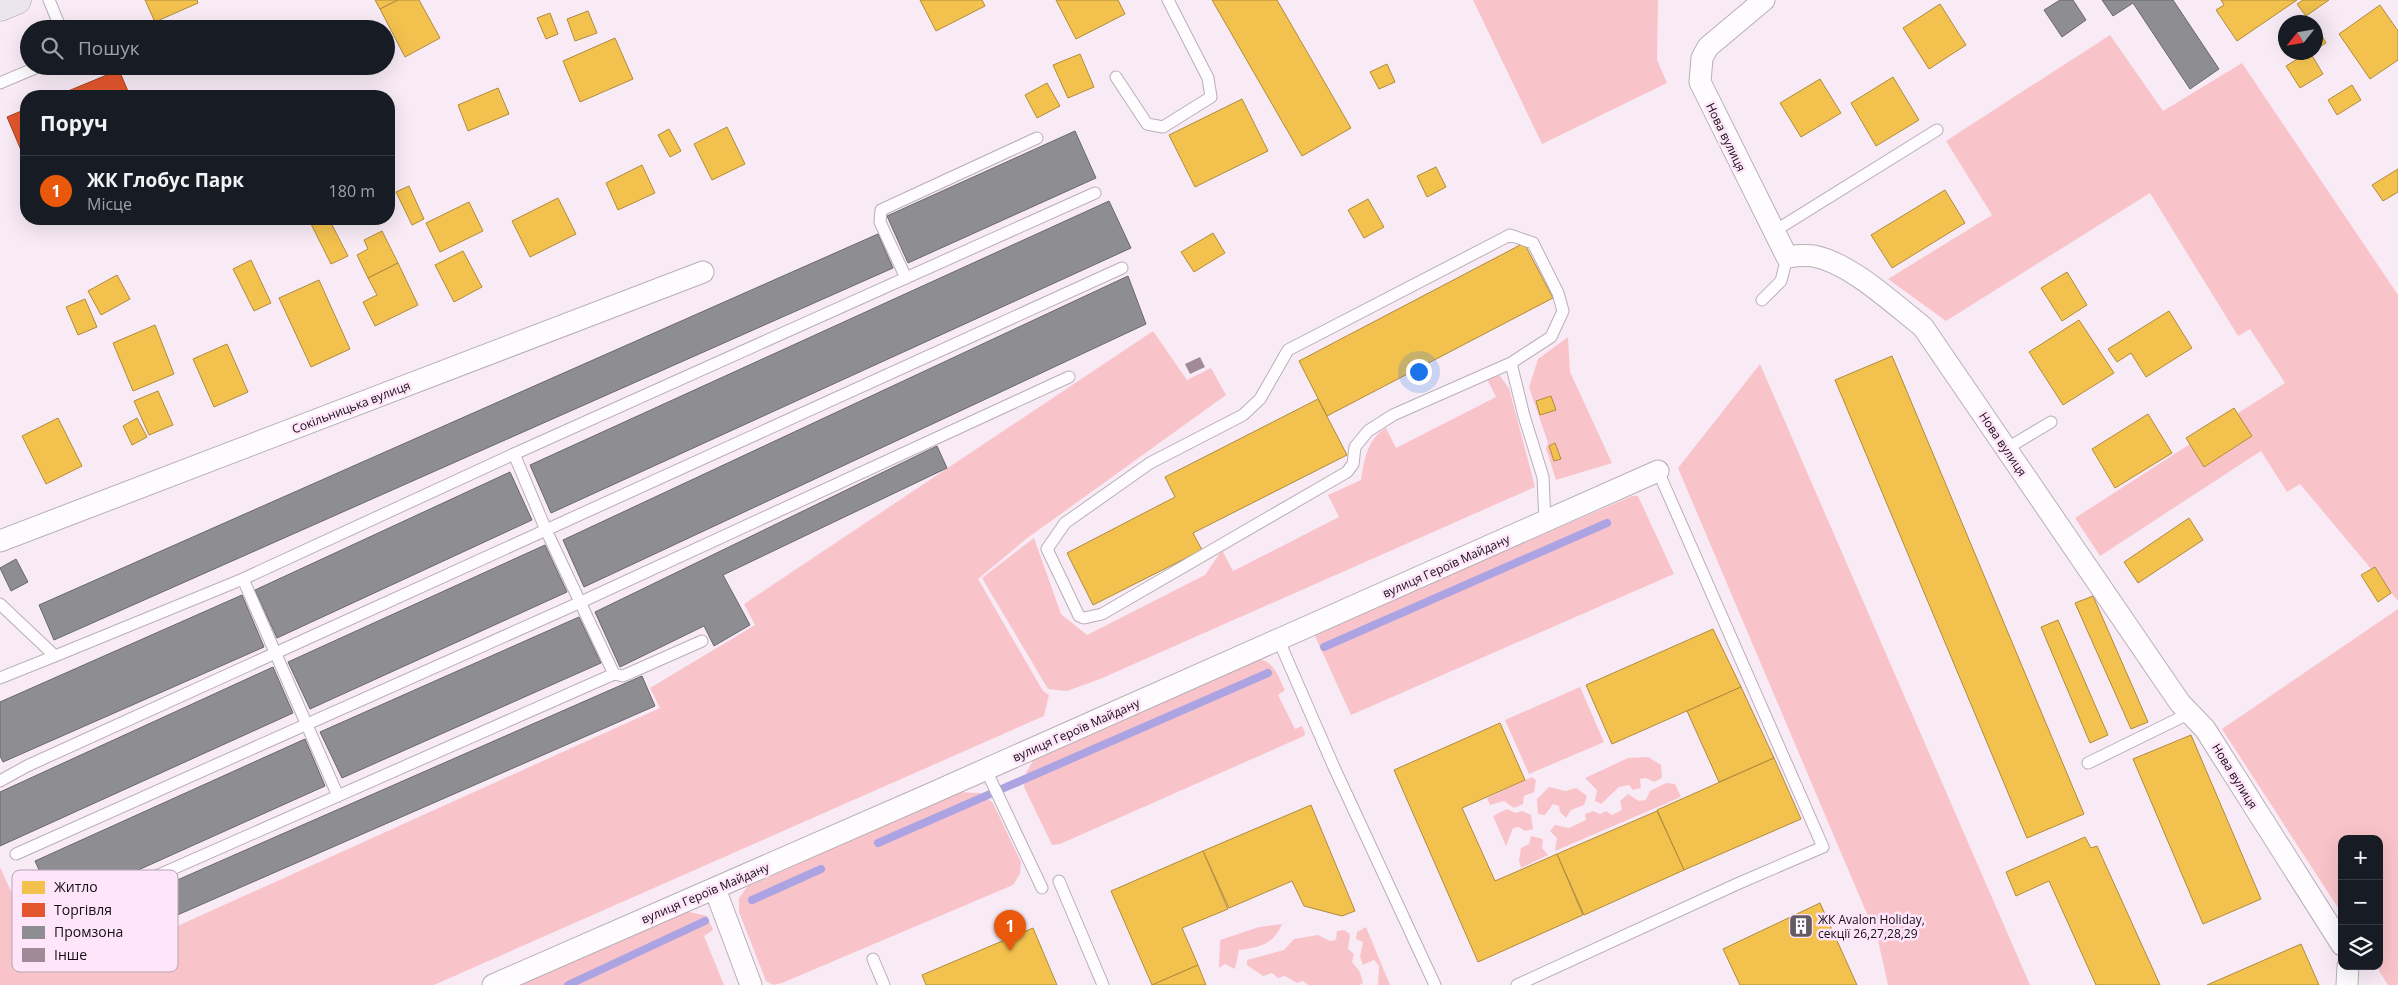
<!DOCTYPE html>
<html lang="uk">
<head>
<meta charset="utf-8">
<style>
	body { margin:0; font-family:"Open Sans",sans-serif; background:#242831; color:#f1f3f6 }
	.controls { position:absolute; right:15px; bottom:15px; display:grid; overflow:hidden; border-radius:10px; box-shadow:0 5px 20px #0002 }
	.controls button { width:45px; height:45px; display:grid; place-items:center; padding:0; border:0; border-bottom:1px solid #363941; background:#171b24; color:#f1f3f6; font:25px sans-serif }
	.compass { position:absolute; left:2278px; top:15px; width:45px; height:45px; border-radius:50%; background:#171b24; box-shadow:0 5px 20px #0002; rotate:239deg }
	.you { position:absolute; left:1418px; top:371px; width:18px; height:18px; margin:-12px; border:4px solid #fff; border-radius:50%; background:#1a73e8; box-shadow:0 0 0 8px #1a73e833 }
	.badge { display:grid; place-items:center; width:32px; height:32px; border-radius:50%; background:#ea580c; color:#fff; font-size:16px; font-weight:700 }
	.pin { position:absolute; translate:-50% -41px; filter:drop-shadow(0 1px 2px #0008) }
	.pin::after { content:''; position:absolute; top:26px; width:18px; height:15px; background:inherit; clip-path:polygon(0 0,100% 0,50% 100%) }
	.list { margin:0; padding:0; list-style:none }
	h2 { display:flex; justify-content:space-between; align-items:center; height:65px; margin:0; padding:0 20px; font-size:21px }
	h2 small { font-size:16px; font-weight:400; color:#9ea1a6 }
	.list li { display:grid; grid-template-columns:32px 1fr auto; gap:15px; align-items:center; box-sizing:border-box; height:70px; padding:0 20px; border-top:1px solid #363941 }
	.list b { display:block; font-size:19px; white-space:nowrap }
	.list p { margin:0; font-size:16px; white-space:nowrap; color:#9ea1a6 }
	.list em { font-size:16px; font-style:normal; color:#9ea1a6 }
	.icon { flex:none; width:28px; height:28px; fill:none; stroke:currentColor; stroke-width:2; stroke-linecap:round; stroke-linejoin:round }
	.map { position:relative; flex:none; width:2398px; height:985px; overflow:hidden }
	.search { position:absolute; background:#171b24; box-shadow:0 5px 20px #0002; left:20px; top:20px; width:375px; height:55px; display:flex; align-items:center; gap:12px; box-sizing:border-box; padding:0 18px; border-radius:28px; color:#9ea1a6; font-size:19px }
	.panel { position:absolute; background:#171b24; box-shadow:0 5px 20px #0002; left:20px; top:90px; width:375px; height:135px; border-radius:20px }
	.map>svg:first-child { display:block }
</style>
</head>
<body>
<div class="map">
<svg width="2398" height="985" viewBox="0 0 2398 985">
	<rect width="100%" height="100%" fill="#f8ebf6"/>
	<g fill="#f9c4c9">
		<polygon points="1473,0 1658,0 1657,60 1667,83 1542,144"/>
		<polygon points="2110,35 2163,111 2242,63 2398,295 2398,601 2300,484 2287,492 2261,451 2100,556 2075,518 2285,383 2250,329 2238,336 2150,193 1946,321 1888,279 1992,215 1946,141"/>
		<polygon points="1153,331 1187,380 1211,368 1226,395 1026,539 978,579 1043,691 1049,695 1044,716 434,985 0,985 0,867 15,900 45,887 80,970 660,708 650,688 755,625 744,604"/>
		<polygon points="1568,337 1570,372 1612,463 1556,480 1546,448 1548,443 1529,387 1538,359"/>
		<polygon points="1760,364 2030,985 1888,985 1878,940 1678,468"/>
		<path d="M1492,374L1500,376L1509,388L1535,487L1100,679L1067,691L1048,689L982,578L1034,538L1061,614L1087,635L1205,575L1222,550L1233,571L1339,517L1328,495L1361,480C1364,461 1367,439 1386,428L1396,448L1496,397L1486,377Z"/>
		<polygon points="1632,496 1638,496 1674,574 1351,715 1314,634"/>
		<polygon points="2398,609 2398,985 2388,985 2376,966 2379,966 2379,839 2342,839 2342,914 2222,729"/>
		<path d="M1256,659C1274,660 1277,675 1285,690L1278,695L1295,729L1302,726L1305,733L1304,736L1060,844L1052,845L1024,787L1026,773L1035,757Z"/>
		<polygon points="1580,687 1604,742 1529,774 1505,720"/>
		<polygon points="1648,757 1661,765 1662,778 1654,782 1646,778 1640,779 1641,788 1633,790 1629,785 1619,787 1601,804 1595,801 1597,790 1585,778 1628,758"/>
		<polygon points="1532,777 1536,780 1534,792 1524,796 1523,804 1514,808 1504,801 1490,805 1487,798"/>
		<polygon points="1666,783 1675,784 1681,797 1555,851 1557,838 1550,831 1555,825 1569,828 1586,820 1585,814 1593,811 1600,814 1606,811 1612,815 1622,810 1620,801 1628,794 1639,801 1646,800 1650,791"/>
		<polygon points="1549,787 1566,791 1576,788 1587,796 1584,805 1571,810 1566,818 1560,812 1559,806 1553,804 1545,815 1538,814 1537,799"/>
		<polygon points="956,792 980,793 993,803 1021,862 1020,874 1013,885 782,983 773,985 766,981 739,912 739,898 747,887"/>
		<polygon points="1507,809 1516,813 1522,811 1531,815 1533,829 1525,831 1519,827 1513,828 1506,846 1493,816"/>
		<polygon points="1531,836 1543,839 1542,848 1548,855 1521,868 1519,860 1521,848 1529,844"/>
		<polygon points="685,911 707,916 713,930 704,936 724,985 520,985"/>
		<path d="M1282,924C1273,945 1260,947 1239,950L1235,969L1225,964L1219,968L1220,940L1259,927Z"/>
		<polygon points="1366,927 1390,985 1378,985 1379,966 1374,960 1363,965 1360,957 1363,942 1356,939 1357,932"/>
		<polygon points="1344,930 1350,934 1348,949 1354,954 1352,962 1360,972 1363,983 1360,985 1308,985 1303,981 1297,983 1285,976 1278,978 1272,973 1263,976 1247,965 1247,960 1284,950 1294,939 1318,935 1330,941 1336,940 1337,931"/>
	</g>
	<g fill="#f2c14e" stroke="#b08b3d">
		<polygon points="145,0 197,0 198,3 155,22"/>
		<polygon points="375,0 398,0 380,9"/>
		<polygon points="398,0 419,0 440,38 405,57 380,9"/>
		<polygon points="920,0 982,0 985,6 936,31"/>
		<polygon points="1056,0 1118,0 1125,14 1076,39"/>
		<polygon points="1212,0 1277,0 1351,128 1302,156"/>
		<polygon points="2221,0 2297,0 2237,41 2216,10 2224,5"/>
		<polygon points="2303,0 2329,0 2306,16 2297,4"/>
		<polygon points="1940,4 1966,45 1929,69 1903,28"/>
		<polygon points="2380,5 2398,31 2398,60 2370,79 2339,34"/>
		<polygon points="588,11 597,33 575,41 567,19"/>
		<polygon points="550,13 558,34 546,39 537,18"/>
		<polygon points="2318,28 2326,43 2316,49 2316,30"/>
		<polygon points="615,38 633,79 580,102 563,61"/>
		<polygon points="2295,52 2310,52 2323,74 2300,88 2286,66 2299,58"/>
		<polygon points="1080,54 1094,87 1068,98 1053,65"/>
		<polygon points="1387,64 1395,82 1379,89 1370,72"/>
		<polygon points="1893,77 1919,120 1876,146 1851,103"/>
		<polygon points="1820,79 1841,113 1801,137 1780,103"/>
		<polygon points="1047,83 1060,106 1037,118 1025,95"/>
		<polygon points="2352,85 2361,100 2337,115 2328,100"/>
		<polygon points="498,88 509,114 468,131 458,105"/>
		<polygon points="1242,99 1268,151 1195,187 1169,135"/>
		<polygon points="727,127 745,164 712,180 694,144"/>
		<polygon points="669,129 681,151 670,157 658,135"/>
		<polygon points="642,165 655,193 618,210 606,183"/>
		<polygon points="1436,167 1446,187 1427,197 1417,176"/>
		<polygon points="2398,169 2398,192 2383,201 2372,185"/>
		<polygon points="409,186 424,219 412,225 396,192"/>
		<polygon points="1945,190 1965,223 1892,268 1871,235"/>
		<polygon points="558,198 576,234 530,257 512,221"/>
		<polygon points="1368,199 1384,227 1364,238 1348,210"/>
		<polygon points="469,202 483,231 440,252 426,223"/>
		<polygon points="315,219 329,219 348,256 331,264 310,222"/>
		<polygon points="382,231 398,263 368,278 357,255 368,249 364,240"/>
		<polygon points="1213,233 1225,253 1194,272 1181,252"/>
		<polygon points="1524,243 1553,298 1327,416 1299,361"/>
		<polygon points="463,251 482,287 454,302 435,265"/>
		<polygon points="251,260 271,303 254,311 233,269"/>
		<polygon points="398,263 418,305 375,326 363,302 377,295 368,278"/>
		<polygon points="2067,272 2087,305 2062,321 2041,288"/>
		<polygon points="117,275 130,299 101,315 88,291"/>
		<polygon points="319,280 350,349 311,367 279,298"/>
		<polygon points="85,299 97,327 78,335 66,307"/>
		<polygon points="2169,311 2192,348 2146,377 2131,353 2117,362 2108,349"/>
		<polygon points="2079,320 2114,373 2063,405 2029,352"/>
		<polygon points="155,325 174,374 133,391 113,343"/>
		<polygon points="227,344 248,392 214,407 193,359"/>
		<polygon points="1892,356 2084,814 2027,838 1835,380"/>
		<polygon points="158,391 173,425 149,435 134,401"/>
		<polygon points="1551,396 1556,410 1540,415 1536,401"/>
		<polygon points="1318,399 1347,455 1193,533 1202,550 1093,605 1067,553 1175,497 1165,477"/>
		<polygon points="2234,408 2252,436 2204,467 2186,438"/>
		<polygon points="2148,414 2172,453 2115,488 2092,449"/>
		<polygon points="58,418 82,466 46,484 22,436"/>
		<polygon points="137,418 147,437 132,445 123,426"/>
		<polygon points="1555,443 1561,459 1554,461 1549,446"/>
		<polygon points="2189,518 2203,540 2138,583 2124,562"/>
		<polygon points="2375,567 2391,593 2378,602 2361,575"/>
		<polygon points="2093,596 2148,722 2131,729 2075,603"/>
		<polygon points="2058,620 2108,735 2090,743 2041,627"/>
		<polygon points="1713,629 1741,687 1612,744 1586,685"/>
		<polygon points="1741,687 1774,758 1719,782 1687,711"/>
		<polygon points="1500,723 1525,780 1462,808 1495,881 1557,854 1583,915 1478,962 1394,770"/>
		<polygon points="2191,735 2261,899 2203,924 2133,759"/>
		<polygon points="1774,758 1801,819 1684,870 1657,810"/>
		<polygon points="1311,805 1355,911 1342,916 1304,906 1292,881 1229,908 1203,851"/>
		<polygon points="1657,811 1684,870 1584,915 1557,854"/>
		<polygon points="2085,837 2091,848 2097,846 2160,985 2096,985 2049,881 2016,896 2006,872"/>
		<polygon points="1203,851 1228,909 1182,928 1198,965 1152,985 1111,891"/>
		<polygon points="1820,903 1857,985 1740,985 1723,949"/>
		<polygon points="1033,928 1057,985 926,985 922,975"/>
		<polygon points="2301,944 2319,985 2207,985"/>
		<polygon points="1198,965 1206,985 1152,985"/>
	</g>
	<g fill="#e4572e" stroke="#a64126">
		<polygon points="119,70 130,96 56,96"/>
		<polygon points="26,109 26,162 7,117"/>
	</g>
	<g fill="#8d8d92" stroke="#69676c">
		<polygon points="2060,0 2073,0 2086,20 2062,37 2044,10"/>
		<polygon points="2102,0 2173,0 2219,69 2190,89 2133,3 2113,16"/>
		<polygon points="1075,131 1096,178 908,263 887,216"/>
		<polygon points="1109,201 1131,248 551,513 530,465"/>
		<polygon points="878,234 893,268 54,640 39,605"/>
		<polygon points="1128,276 1146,324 584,587 563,540"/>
		<polygon points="937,446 947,468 723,575 750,625 714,646 704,626 620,667 595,612"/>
		<polygon points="510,472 532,520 277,638 255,590"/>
		<polygon points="545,545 567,592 310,709 288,662"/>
		<polygon points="16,559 28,582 11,591 0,568"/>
		<polygon points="242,595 264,647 3,762 0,756 0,702"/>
		<polygon points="579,617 601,663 342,778 320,732"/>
		<polygon points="273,667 293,713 0,846 0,792"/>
		<polygon points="642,676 655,706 102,948 104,953 83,962 68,928"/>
		<polygon points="305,739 325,786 56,907 35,861"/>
	</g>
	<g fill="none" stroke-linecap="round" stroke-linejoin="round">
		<g stroke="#aca3e3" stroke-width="8">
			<polyline points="1324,647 1607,523"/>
			<polyline points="878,843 1268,673"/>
			<polyline points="752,900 821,869"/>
			<polyline points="568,985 705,921"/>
		</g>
	</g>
	<polygon fill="#a18a97" points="1200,357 1205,367 1190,374 1185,364"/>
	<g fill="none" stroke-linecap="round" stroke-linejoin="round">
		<defs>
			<g id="service">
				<polyline points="49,0 61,29"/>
				<polyline points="1116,77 1147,124 1163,127 1211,97 1208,78 1168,0"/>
				<polyline points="0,83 40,66"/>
				<polyline points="1773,232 1937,130"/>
				<polyline points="906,278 880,222 881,210 1037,138"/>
				<polyline points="1762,300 1781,281 1787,257"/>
				<polyline points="1511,363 1393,415 1368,431 1355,447 1353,464 1347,472 1102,614 1084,618 1079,616 1047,549 1065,523 1150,463 1243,415 1260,399 1288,350 1510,235 1533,243 1558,293 1563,311 1551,337 1511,363 1524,416 1543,477 1545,522"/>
				<polyline points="2006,449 2051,422"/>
				<polyline points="514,454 546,530 614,674"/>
				<polyline points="243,579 338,796"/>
				<polyline points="0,604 55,656 243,579 514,454 1095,193"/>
				<polyline points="1279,641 1333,765 1435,985"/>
				<polyline points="0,678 55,656"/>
				<polyline points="2088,763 2190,713"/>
				<polyline points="986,770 1042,888"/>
				<polyline points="0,781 27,766 1122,268"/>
				<polyline points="16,854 581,602 1069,377"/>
				<polyline points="1059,881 1103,985"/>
				<polyline points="68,915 614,674 623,676 702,641"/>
				<polyline points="873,959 884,985"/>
				<polyline points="1517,985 1737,884 1823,847 1658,471"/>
			</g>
			<g id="minor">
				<path d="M1764,0L1708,47L1702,58L1700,82L1787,257C1795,256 1805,255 1814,256C1852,264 1892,303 1923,327L2180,703L2205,729L2342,945"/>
				<polyline points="0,541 703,272"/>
				<polyline points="715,889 751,985"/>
				<polyline points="493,985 928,795 1658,471"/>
				<polyline points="2347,985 2348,966"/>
			</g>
			<polyline id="primary" points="0,7 17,0"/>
		</defs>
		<use href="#service" stroke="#b9afb7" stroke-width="13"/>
		<use href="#minor" stroke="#b9afb7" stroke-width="23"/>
		<use href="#primary" stroke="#ada1b1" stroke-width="29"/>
		<use href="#service" stroke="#fefcfe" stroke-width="11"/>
		<use href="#minor" stroke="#fefcfe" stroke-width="21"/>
		<use href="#primary" stroke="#ebe5ee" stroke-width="28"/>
	</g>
	<defs>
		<symbol id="building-square" viewBox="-11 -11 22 22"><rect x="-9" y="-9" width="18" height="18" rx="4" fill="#655b64" stroke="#fee5f9"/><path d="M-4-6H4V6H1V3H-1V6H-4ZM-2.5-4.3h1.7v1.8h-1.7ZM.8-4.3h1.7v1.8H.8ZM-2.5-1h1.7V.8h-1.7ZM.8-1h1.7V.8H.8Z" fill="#fff"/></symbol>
	</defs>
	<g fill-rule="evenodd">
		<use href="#building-square" x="1787" y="912" width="28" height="28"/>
	</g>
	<g text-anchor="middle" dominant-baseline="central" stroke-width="5" stroke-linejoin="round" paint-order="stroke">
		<g font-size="12" fill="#160e15" stroke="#fee5f9">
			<text transform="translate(1726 137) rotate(64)">Нова вулиця</text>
			<text transform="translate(351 407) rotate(-21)">Сокільницька вулиця</text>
			<text transform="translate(2003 444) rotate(56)">Нова вулиця</text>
			<text transform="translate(1446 566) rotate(-24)">вулиця Героїв Майдану</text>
			<text transform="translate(1076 730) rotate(-24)">вулиця Героїв Майдану</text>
			<text transform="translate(2235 776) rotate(58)">Нова вулиця</text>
			<text transform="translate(705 893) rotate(-23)">вулиця Героїв Майдану</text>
		</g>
		<g font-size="12" fill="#160e15" stroke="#fee5f9" text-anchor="start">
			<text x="1818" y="919">ЖК Avalon Holiday,<tspan x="1818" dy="14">секції 26,27,28,29</tspan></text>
		</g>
	</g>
	<rect x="12" y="870" width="166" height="102" rx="8" fill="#fee5f9" stroke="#b8a4b5" stroke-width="1"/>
	<rect x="22" y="881" width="23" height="13" fill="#f2c14e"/>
	<rect x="22" y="903" width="23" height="14" fill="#e4572e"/>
	<rect x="22" y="926" width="23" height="13" fill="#8d8d92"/>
	<rect x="22" y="948" width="23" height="14" fill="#a18a97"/>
	<g font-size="14" fill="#160e15">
		<text x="54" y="892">Житло</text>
		<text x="54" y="915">Торгівля</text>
		<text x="54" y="937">Промзона</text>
		<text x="54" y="960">Інше</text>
	</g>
</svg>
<div class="controls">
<button>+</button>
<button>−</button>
<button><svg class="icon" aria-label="layers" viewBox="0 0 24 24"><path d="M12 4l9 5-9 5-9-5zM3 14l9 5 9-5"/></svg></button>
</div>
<svg class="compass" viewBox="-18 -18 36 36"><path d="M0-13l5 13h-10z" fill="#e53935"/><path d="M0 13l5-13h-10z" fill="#9ea1a6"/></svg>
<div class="you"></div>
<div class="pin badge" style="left:1010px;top:951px">1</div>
<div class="search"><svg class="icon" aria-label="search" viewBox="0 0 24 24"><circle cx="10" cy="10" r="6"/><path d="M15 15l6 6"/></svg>Пошук</div>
<section class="panel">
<h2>Поруч<small></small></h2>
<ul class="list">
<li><span class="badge">1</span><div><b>ЖК Глобус Парк</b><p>Місце</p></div><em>180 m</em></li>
</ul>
</section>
</div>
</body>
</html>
